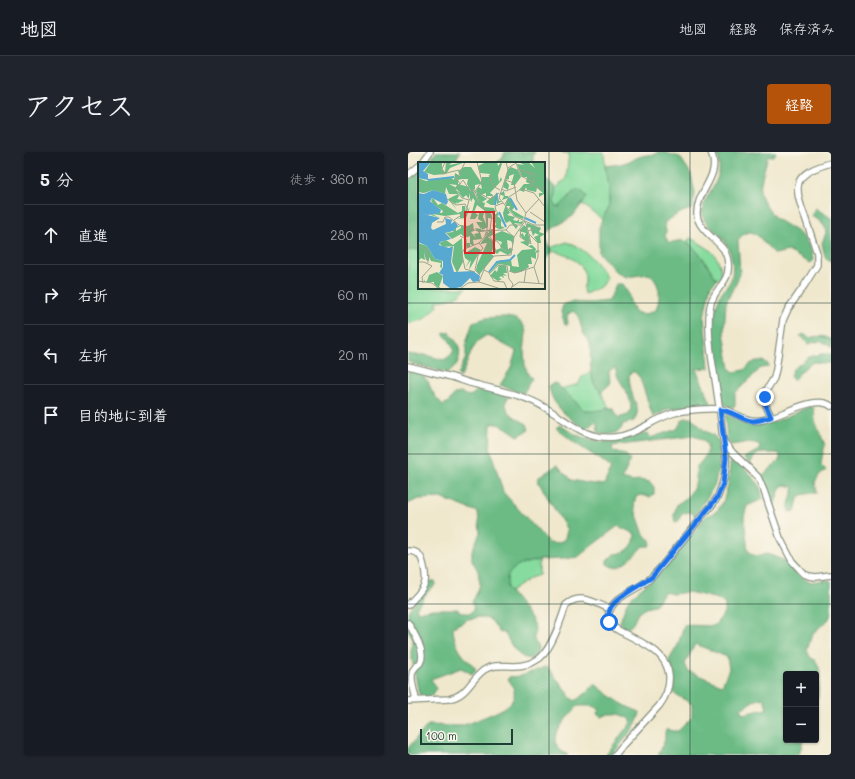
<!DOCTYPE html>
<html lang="ja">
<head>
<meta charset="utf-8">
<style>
	body { margin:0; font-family:Mali,"Klee One",sans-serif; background:#20242c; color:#f1f3f6 }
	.controls { position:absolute; right:12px; bottom:12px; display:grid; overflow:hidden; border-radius:4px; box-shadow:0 1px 3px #0004 }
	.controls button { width:36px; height:36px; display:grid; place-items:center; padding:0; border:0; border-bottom:1px solid #363941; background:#171b24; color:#f1f3f6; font:20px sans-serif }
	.scale { position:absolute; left:12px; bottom:10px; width:93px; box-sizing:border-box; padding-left:4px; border:2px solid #1f3d34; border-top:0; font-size:11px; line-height:14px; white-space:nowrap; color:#1f3d34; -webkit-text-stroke:3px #fbf7ec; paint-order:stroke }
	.stop { position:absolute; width:12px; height:12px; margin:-9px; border:3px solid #1a73e8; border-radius:50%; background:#fff }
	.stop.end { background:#1a73e8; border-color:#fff; box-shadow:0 1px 4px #0008 }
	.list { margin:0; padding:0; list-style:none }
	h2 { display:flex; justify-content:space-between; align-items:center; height:52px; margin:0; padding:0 16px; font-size:17px }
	h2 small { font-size:13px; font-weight:400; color:#9ea1a6 }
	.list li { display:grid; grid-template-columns:26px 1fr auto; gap:12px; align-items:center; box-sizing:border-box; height:60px; padding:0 16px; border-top:1px solid #363941 }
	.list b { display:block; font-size:15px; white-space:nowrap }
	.list em { font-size:13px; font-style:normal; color:#9ea1a6 }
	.icon { flex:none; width:22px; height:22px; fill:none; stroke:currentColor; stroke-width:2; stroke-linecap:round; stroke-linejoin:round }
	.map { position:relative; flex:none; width:423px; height:603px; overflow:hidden; border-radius:4px }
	header { display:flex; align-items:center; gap:24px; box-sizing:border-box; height:56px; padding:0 20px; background:#171b24; border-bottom:1px solid #363941 }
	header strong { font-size:19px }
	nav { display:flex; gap:22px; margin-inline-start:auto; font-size:14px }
	.intro { display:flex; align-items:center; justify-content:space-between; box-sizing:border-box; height:96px; padding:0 24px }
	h1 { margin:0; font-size:28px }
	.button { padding:10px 18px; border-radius:4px; background:#b45309; color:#fff; font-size:14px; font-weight:700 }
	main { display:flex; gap:24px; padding:0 24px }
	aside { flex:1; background:#171b24; border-radius:4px; box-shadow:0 1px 3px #0004 }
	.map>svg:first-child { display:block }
</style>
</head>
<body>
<header>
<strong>地図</strong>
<nav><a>地図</a><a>経路</a><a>保存済み</a></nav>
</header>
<div class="intro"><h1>アクセス</h1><a class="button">経路</a></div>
<main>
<aside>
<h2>5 分<small>徒歩 · 360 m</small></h2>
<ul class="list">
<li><svg class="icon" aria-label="ahead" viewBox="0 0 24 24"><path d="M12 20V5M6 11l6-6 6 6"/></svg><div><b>直進</b></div><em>280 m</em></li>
<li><svg class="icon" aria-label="right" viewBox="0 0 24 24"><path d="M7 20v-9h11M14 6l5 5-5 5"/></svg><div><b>右折</b></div><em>60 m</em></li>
<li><svg class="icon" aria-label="left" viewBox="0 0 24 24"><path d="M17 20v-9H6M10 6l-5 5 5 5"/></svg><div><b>左折</b></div><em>20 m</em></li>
<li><svg class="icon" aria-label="arrive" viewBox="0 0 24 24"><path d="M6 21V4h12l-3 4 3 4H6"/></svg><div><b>目的地に到着</b></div></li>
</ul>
</aside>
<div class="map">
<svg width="423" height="603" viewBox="0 0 423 603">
	<rect width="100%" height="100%" fill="#fbf7ec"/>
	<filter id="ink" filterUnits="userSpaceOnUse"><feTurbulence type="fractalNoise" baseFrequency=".025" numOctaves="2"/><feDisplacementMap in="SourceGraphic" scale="8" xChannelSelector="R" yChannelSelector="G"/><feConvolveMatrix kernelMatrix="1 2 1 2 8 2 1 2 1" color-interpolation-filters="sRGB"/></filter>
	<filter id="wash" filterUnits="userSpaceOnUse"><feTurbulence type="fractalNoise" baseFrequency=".012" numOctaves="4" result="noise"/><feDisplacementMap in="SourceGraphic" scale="16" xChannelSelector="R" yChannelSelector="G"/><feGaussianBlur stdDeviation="0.9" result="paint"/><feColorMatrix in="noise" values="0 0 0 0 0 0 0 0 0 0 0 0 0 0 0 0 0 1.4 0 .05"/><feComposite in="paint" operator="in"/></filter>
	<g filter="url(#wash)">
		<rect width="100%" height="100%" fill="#f0e8cd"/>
		<g fill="#86db9e" stroke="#528c69">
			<path d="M154,0H196L197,14L201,35V55L194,67L174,52L179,45L166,39L161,45L151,55L147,53C145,48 148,43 147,37L158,27L161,1H154Z"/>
			<path d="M282,86C293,92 307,98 311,111C313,115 313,119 314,124L309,128L295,106L279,89Z"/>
			<path d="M159,90C177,96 190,111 199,127L192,135L177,142C173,134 177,135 177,127C177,109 158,102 144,99L142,96Z"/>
			<path d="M7,97L11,98V136H58C49,146 42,148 29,149V155L16,167L0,172V99Z"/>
			<polygon points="183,220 186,232 193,240 201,256 184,260 177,259 153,237 159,235 168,233 171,231 174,225"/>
			<polygon points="131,408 131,423 122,426 102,440 99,436 99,427 100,422 110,413"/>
		</g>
		<g fill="#6cbb85" stroke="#467c5c" fill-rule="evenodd">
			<polygon points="28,0 52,0 46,11 20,11 24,6"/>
			<polygon points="97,0 127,0 125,3 125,11 88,11 94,7"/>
			<path d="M249,0H255L272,5L283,22L285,33L287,41L284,57C272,60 266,64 256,71L258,79L257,84L261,91C265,90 271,88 276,89C285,91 304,119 309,128L303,133L301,141L296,165L301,216L288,217L303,251L300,253L260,257L245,265L232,226L227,220H224L221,223C221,230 223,238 225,245C229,255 232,257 226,269L215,272C214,274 214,276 212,278C208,283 195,283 190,281L189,272L188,270L185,271L178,277C161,266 144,255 141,234L145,231L149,232L177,259C187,260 196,256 206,257L210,266L220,263L223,259C223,242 217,239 210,225C209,222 208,219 207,215L201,219L202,232L193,240L186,232L183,220L182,193L175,180L170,164L165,159L159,163L160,172H157L153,160L155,153L163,150L181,151L201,149L208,132H214L220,141L223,153L228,160L236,163L248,158C253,144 253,132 241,122L218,125L209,121L191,101V76L194,67L201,55V35L197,14C203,13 210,13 216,11C229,7 232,2 247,3Z"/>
			<path d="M308,0H368L366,4H360C358,10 351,36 352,40C354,48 363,64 370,68C382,76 396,81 402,96C404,99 404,104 405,108L402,111L380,99L367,102C364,99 361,96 358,93C349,82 342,73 330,88L332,122L327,134L322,142L318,151L316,180L322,217L326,220L336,218L341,213L348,209H355L360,212V215L353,216L327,241V254L322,255L316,252L314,247C312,229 308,211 307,193C306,187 305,181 305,175C306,164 308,152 313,142C315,137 321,133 323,128C325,123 325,114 324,109C323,101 319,91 313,85C308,78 295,72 294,62C293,46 314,32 311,11C311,7 310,4 308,0Z"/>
			<polygon points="11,19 11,98 7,97 0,99 0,27"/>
			<polygon points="136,25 147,35 148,43 146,49 147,53 151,55 161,45 166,39 173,38 179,45 165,64 136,82 144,101 136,109"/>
			<polygon points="407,56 423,66 423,109 417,105 414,91 418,81 417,75 410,68 403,64"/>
			<path d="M78,166C93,165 115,161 118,181C118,184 117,188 117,191C116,199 116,205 117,213C119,219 119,223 124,226L115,242L92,233L103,216L108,199L79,183L71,188L64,198L53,225L50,223L58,205V196L59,188L65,170Z"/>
			<path d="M41,180C43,183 46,187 49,191C55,201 50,215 40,221L0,210V201L4,203H17L36,208L43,203L46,198L41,188L35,182Z"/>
			<path d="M396,182L401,186C408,184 417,183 423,188V196C415,187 410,189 400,192L392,184Z"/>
			<path d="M413,202H423V211C421,211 419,211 417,211C413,211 410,210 407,210C400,210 391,223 385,228L382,224L385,217L401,205Z"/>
			<path d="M0,218L11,220L20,229L22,235L27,244L35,253L41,250L46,242L53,241L60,244L64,243L70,238L96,243L101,246L98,248C96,261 110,267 119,272L121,278L110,284C103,279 93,270 83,272L82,296L95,340L141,391C153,393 157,390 159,378L131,331L130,326L149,313L164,328L179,331L196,333L203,316L196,310L167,291L148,276L152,273C169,285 187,292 208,289C218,288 229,284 239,281L242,286L269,277L275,267L278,266H284L297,279L305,283L310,288L312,307L307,332L300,344L287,363L282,360C275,361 272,363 270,370L267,371L266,363L269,352C277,348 284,341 287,332C289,328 288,320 288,315C294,309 304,300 297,290C294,287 289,285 285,284L204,294L205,300C213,301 218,300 222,309L214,327L225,330L231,328L242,330L246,335V342L242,345L232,343L228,345L226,352L227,357L235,380L238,385L242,388L243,392L242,394H235C228,401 215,417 205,415C202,414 201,413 199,412V409L206,402L215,401L222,396L226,390L227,382L210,374L186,392L170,405L154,407L131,408L110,413L100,422L99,427V436L123,466L126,472L127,478L125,486L130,496L129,502C127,504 125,505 123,506C110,509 101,489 96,480L92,481L83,468L72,465L60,467L45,475C45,484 49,496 55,503C59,509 65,511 68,518L64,522L53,516L23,527L28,537L25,543L20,545L11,542L3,502L4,484L0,479V459L23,429H27L28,432L18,442L8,456L10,460L25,457H49L55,461H63L66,457L64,450L69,441L72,432L70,419L64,408V399L72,381L70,360L33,346L10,347L0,352Z"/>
			<path d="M402,254L406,256L407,269L417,293L414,305L413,313L418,318L412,322L407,330L409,341H404L393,343L390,347L387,359L381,360V352L386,335L376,333L372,336L366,354C362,349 362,342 360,336C359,332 356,329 355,324L372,307V302L369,301H352L347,304L342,312L336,306L351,298L352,293C344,288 332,292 323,293L319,288L317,263L323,265L334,271L352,273L369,269Z"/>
			<path d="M322,303H325L329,309L351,332L355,347L339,354L336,365L340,399L347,404L359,402L375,408L381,411L391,424L401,430L418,428L423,429V461L421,467L405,481L399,498L402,505L408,509L411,516L412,521L410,544L408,548V522H378V588H395L391,603H250L257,588V580L259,577L264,579H270L284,565V552L265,541C268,530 264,519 261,508L270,493L276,473L306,474C311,467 318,462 317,452L310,447L294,443L280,440L265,442L256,440L247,454C239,455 232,457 228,465C226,470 225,473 220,476L215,475L212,470L218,453L221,447L248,424L278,387L288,378L297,365L309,359L315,350L320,333L322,314ZM287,492L319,505L321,517L314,533L280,519L277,512ZM356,546L359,557L334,562L333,557L345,549Z"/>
			<path d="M137,515L140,516L163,546L167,549L177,542L187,532C197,540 208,549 220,555C224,557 228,558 232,560C231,573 212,592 204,603H198L216,579L221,574L223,570L222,567C210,561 206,560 193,565L189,562L191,557C185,553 178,554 170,554C161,564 139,583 152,598C154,600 157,601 160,603H0V596L20,573C30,573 41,574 51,574C58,573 67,569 74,566C91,559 119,550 100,527L101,525L112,524Z"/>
		</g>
	</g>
	<g filter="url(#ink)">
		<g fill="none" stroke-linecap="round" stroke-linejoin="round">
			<defs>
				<g id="street">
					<polyline points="14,11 22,0"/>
					<polyline points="0,23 11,14"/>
					<path d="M0,214C15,218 29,221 44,225C53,228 61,231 70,233C92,239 116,243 136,255C161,269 176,288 207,285C228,283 245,267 266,261C277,258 306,255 317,258C320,258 323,260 325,261C335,266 343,270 354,268C372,265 407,242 423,254"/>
					<path d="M363,265L357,251V245L358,239L366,226L368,217L375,168L380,157L396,134L409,113V101C405,89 401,77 397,65C384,32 386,21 423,11"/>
					<polyline points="316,290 325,301 350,325 356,339 372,386 384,409 396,422 401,424 408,425 423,423"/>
					<path d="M0,399C3,399 6,399 9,401C16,405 18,424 17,430C15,439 5,447 0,453"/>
					<path d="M0,471C5,479 19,501 12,511C8,515 4,517 4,523C3,531 7,540 8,548"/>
					<path d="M0,549L41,547C60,543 62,528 76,518C85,512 95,514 106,514C115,514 125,511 132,506C144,496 153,468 158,453C172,440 187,451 202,457"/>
					<path d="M207,603L214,594L251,554C258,545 262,536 261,523C258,499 234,491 216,481C211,479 206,476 203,472C199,468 200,462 202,458C207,445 227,438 238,430C244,426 248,420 253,415C267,398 280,382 293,365C299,359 306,352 310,344C315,332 319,319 318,306C317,297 315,288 314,279C313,266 311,253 309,240C306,217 300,194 301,171C301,162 301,152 306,144C312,133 322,126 320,112C320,108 318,102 316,98C308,87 289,76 289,62C288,39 314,24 303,0"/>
				</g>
			</defs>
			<use href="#street" stroke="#889280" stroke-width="8"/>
			<use href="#street" stroke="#fff" stroke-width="5.5"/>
		</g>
	</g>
	<g fill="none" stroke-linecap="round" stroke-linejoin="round" filter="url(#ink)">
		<path stroke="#1a73e8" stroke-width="5" d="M201,470C200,464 200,460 203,455C210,444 233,433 244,425L309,346L315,332L318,306L312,258C323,258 333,268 344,269C351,269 357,267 363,265L357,251V245"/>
	</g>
	<path fill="none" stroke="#1f3d34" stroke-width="1" stroke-opacity="0.55" d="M141,0V603M282,0V603M0,151H423M0,302H423M0,452H423"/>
	<g transform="translate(10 10)">
		<rect width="127" height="127" fill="#f0e8cd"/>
		<path d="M13,0H24V7L27,10L28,0H35L31,3L47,0L32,6L28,12L16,13L6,10ZM68,0H79L80,4L83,0L84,2L80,13L81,20L83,15L84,18L72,31L75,33V35L79,31L81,39H84L79,42V36L77,43H73L68,40L75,34H69L68,36V31L63,33L69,37L64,40L67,41L66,45L76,46L77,49L72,50L75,57L70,56V65L72,64L64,68L63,65V68H62H66L69,71L66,75L68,69L62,70L64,77L55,78L56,84L52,82V85L49,86L47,81L49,79L48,81H52V74L47,76L43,72L34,77L28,71L35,70L36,66L41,64H43L38,66V69L43,66V63L50,64L55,61L56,69L53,70L58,76L56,72L61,71L57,66L63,67L58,60H65L60,57L61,51L66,50L65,55L68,62L67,49L59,43L56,50L60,53L57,57H52L57,39L55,36L53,40L51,31V37L48,33L45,36L38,28L43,31L37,26L39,23L31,22L37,25L41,34L39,37L46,38L38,42L40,39L37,42L33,39L39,48L30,37L40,32H31L28,25L27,32L15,28L6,31L0,30V16L8,19L32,15L36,18L37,11L42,14L40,9L46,5H53L63,20L64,15H71L72,12L62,11L60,4ZM44,17H50L49,22L53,29L57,27V23L63,22L64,27L60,25L58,29L61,41L55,28L52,29L51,25L40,22V18ZM101,0H110L117,6L113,0H127L126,32L121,35V31H125L119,26L118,30L109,28L108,25L106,30L101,28L106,22H112L108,20L109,15H104L99,2L106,3ZM93,5L100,8L103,15L97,23H93L96,12L91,14V17L87,18L91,23L90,28L85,25L90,7ZM86,29L87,34H90L97,45L94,48L106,55L105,57L97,54L91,47L92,44H88L92,51L89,53L97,55L95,58L99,59L101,57V60L106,59L104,62L96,61L100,64L98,67L92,59L88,61L86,57L85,51L90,36L84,38L86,34L81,32ZM15,36L20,43L24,41L40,51L44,49V44H47L48,51L52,45L48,56L38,57L42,56V52L27,54L14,52L22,56L13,53L14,51H24L25,49L15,42L13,38ZM78,47L81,53L79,54L82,56L86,62L83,59V64L87,66L78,68L81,67L74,64L76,63L74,62L78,63L75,54L79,51ZM109,61L123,66L121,70L127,72L122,75L123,81H120L116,75L121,73L117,71L115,74L112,65L109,66L112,79L110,84L114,83L118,87L117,91L119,88L122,89L118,91V97L113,95L114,102H110L111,105L103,110L96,111L92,109V104L81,102L71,111L82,98H93L94,104L101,105L99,93L104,88L115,87L102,80L107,79L102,73L105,71L106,75L108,71L101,69L106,63L108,65ZM75,67V73L70,75L75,79H77V72L84,69L96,74L95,83L93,79L89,78L90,87H94V90L90,93L82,89L79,92L76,90L77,85L78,88L83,86L91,91L82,85L84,80L78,78L73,92L76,94L61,113L58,108L59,103L69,81L62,82L71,70L69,68ZM44,76L45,100L39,111L34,100L36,84L25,85L21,81L28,78L35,83ZM0,81L9,84L17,97L24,99V106L22,105L23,101L13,99L11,95V99L8,98L6,90L7,98L3,96L0,100ZM57,85L63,88L51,108L53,98L47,106L51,99L47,96L46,92ZM81,103L88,104L89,111H85L89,114L85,113L86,116L83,114L81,116L84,117L80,119L72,114L77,108L79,110ZM19,110L25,114L21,125L24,127H22L16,122V120H6V117L7,120L9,119L11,113Z" fill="#6cbb85" fill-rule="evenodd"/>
		<path d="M0,0H13L5,9L10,12V18L0,16ZM15,28L28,32L30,40L28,43L14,36L12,39L23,48L22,51L10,53L1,51L22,56L14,61L13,66L15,68L28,62L27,56L34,58L33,62L37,59L40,64L35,69L27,71L33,77L22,80L21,83L31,86L35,84L33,100L36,110L55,109L62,114L61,119L55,120L52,116L43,125L33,127L25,121V113L21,111L25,105V99L17,97L9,84L0,80V31L6,32Z" fill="#58a9d2"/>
		<path fill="none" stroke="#58a9d2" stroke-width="2" d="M10,18L36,15M92,36L99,48M77,43L79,31M81,50L88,65M107,56L118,61M71,110L79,100L92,98L97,93"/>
		<path fill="none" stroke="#9ca490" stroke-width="1" d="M47,0L39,17L42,22L37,28L44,36L51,38L57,29M59,0L64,20L57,29L61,41L68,50L69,58V72L61,81L65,86L60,94L57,108L62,113M88,0L90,8L81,36L96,54L116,63H127M90,6L98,1L103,14L113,19V23L124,27L127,23M99,7L118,13M108,9L116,17V20L110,18M24,12L41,8M27,12L24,7L27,0M71,13L75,24L82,28M87,18L96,21L99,38L108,51M42,22L45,18L52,29L57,28M83,27L88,29L98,25M59,30L72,37L81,31M29,37L38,43L47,42L50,48M87,42L91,35L103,27L116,31L127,45M112,50L127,60M36,58L48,50L51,38M106,58L108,51L121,37M107,59L111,72L120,81V95L116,105L121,121M19,60H25L27,55H31L41,63L60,69L88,68L96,75M103,67L102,75L113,82L111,72M72,68L74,52L78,49L77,44L85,41M88,68L92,63H105M110,69L122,65M69,70L74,78L79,79L88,90L92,86L95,88M42,74L48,77V87M0,84L9,88L10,101M0,100H6L14,104L4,115L5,121M66,108L72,111L81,103L89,104L91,117L95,122L93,127M91,109L97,111L116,105M57,110L47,107L44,92L46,87L61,81M71,111L76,119L86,120L89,127M0,119L14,121L21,127M61,120L83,127M106,121L108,108M94,125L101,120L127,122M42,127L50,121L61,120L67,105L76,94L93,93L96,75L107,59"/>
		<path fill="#d62828" fill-opacity="0.15" stroke="#d62828" stroke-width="2" d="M47,50H76V91H47Z"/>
		<rect width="127" height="127" fill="none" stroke="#1f3d34" stroke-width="2"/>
	</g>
</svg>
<div class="controls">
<button>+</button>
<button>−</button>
</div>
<div class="scale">100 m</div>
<div class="stop" style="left:201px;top:470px"></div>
<div class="stop end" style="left:357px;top:245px"></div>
</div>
</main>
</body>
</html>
